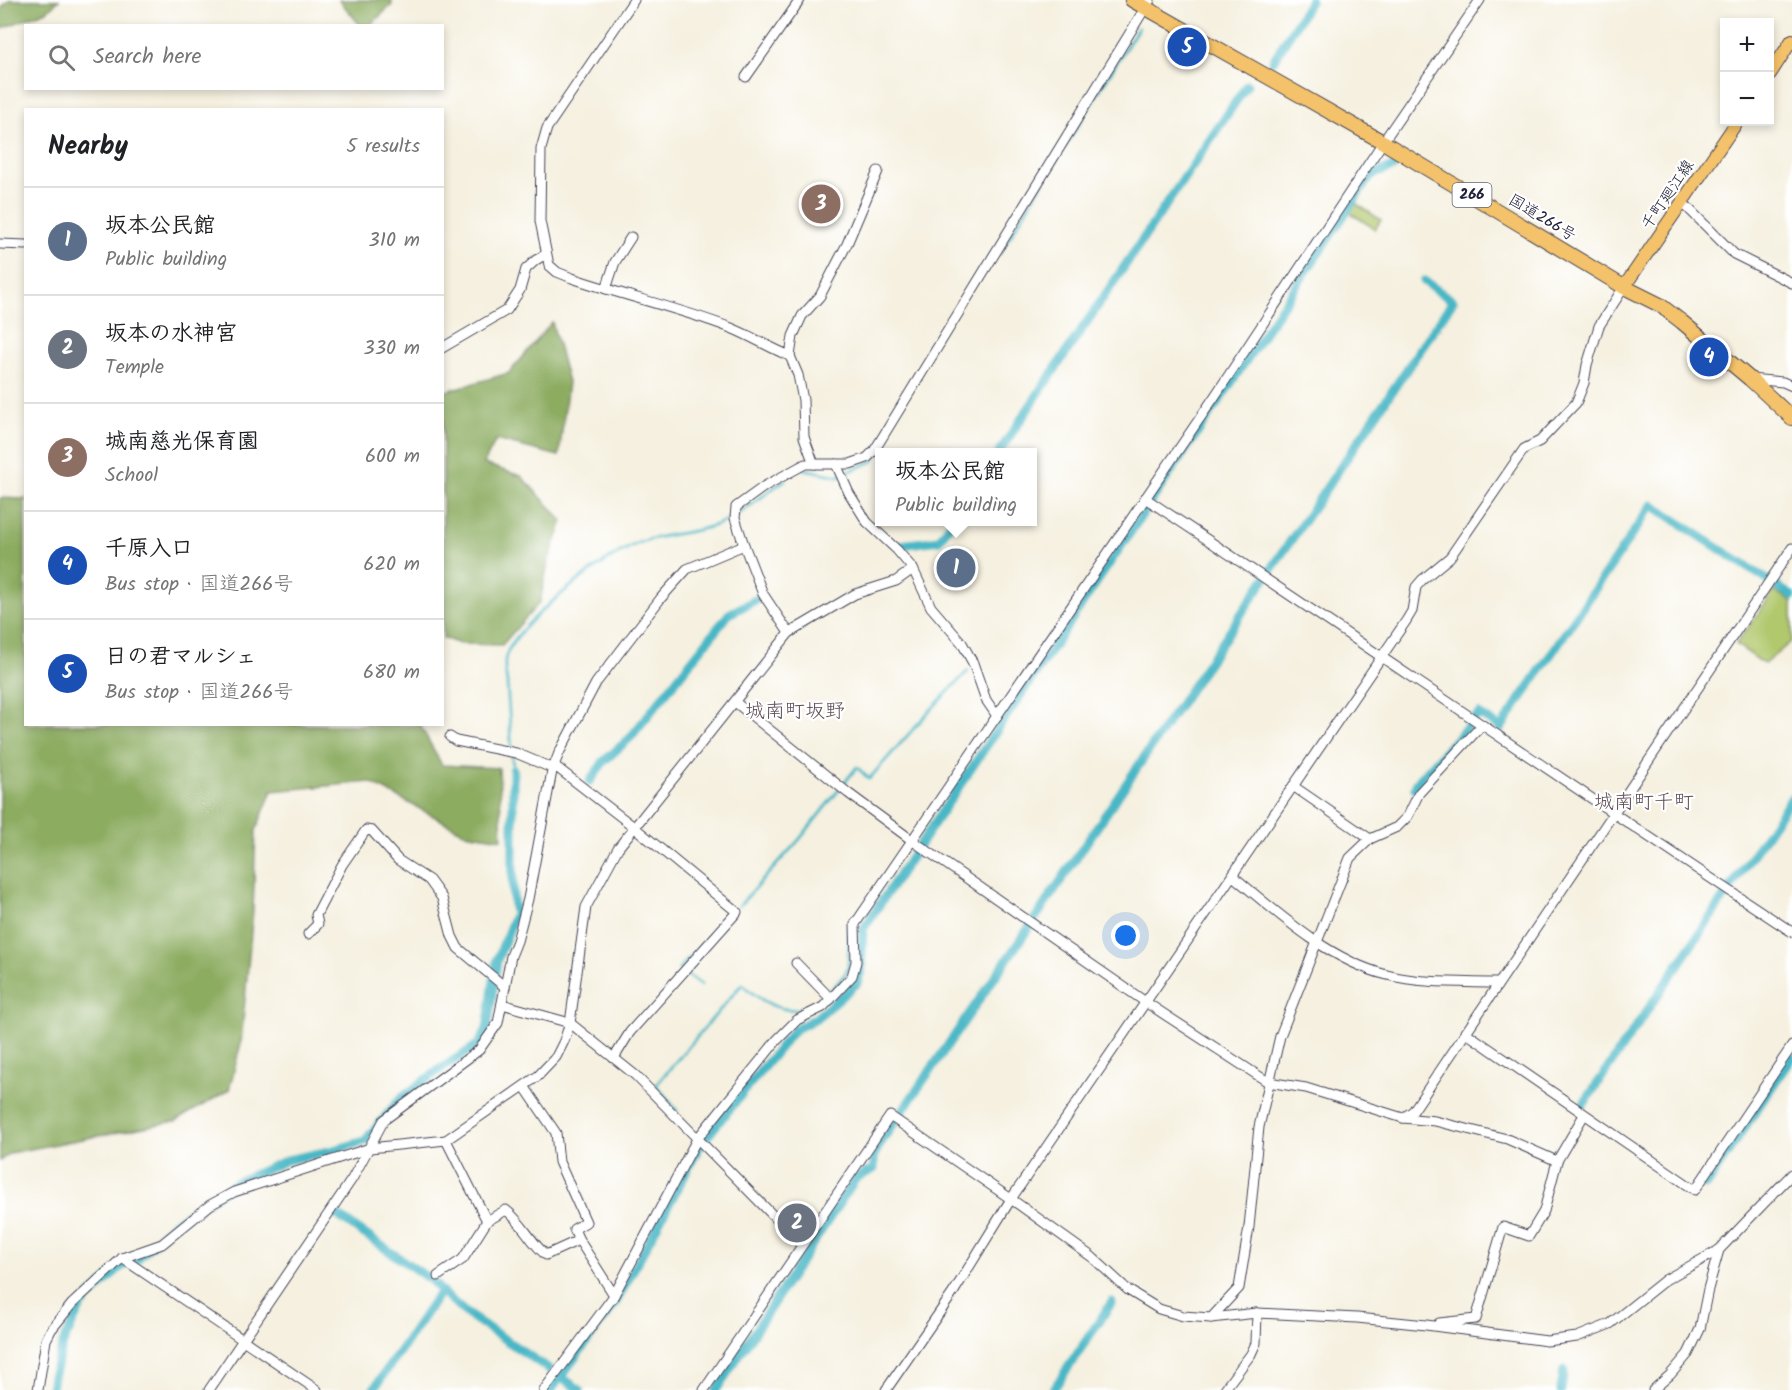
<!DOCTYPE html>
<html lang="en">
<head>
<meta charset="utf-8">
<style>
	body { margin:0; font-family:Kalam,"Klee One",sans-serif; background:#f6f6f6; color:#202124 }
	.controls { position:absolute; right:18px; top:18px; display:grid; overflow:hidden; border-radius:0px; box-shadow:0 3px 9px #0003 }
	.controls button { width:54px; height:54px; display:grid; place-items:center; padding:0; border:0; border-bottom:2px solid #e0e0e0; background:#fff; color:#202124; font:30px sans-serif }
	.you { position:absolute; left:1126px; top:936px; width:21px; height:21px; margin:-15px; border:4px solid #fff; border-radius:50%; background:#1a73e8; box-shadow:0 0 0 9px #1a73e833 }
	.badge { display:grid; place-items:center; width:39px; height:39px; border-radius:50%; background:#0f766e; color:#fff; font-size:20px; font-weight:700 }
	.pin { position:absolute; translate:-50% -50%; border:3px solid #fff; box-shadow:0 2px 6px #0006 }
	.popup { position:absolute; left:875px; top:448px; width:162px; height:78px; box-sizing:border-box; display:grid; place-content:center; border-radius:0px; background:#fff; filter:drop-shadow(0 2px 4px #0005); font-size:20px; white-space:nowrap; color:#757577 }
	.popup b { font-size:22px; color:#202124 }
	.popup::after { content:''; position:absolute; left:50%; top:100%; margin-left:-12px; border:12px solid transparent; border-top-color:#fff }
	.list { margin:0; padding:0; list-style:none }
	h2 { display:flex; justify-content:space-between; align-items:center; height:78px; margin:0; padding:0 24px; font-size:26px }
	h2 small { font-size:20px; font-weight:400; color:#757577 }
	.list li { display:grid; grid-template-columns:39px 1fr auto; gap:18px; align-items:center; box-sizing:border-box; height:108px; padding:0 24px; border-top:2px solid #e0e0e0 }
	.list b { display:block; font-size:22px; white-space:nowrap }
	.list p { margin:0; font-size:20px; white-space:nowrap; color:#757577 }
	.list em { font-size:20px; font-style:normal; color:#757577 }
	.icon { flex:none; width:33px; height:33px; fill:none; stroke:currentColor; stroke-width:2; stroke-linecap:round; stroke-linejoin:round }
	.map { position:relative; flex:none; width:1792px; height:1390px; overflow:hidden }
	.search { position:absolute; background:#fff; box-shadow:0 3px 9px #0003; left:24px; top:24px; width:420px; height:66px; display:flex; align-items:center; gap:15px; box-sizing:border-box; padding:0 21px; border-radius:0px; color:#757577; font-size:22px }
	.panel { position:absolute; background:#fff; box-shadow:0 3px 9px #0003; left:24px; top:108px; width:420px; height:618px; border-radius:0px }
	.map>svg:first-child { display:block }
</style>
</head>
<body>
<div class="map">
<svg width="1792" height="1390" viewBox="0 0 1792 1390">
	<rect width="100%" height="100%" fill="#fff"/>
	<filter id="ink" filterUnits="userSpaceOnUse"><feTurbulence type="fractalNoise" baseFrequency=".0167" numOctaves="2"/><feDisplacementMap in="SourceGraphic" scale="12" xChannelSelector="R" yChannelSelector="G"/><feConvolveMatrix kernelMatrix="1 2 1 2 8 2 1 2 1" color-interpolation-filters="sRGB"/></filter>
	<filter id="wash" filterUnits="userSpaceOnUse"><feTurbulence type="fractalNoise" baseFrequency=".008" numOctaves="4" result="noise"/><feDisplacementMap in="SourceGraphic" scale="24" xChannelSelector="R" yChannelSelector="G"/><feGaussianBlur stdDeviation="1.35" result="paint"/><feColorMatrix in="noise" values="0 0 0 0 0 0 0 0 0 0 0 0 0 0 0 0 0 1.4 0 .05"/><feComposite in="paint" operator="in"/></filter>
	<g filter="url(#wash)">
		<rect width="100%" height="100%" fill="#f5f0df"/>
		<g fill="#b1c86d" stroke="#6a7554" stroke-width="1.5">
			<polygon points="1355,203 1381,220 1375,229 1349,212"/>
			<polygon points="1774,591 1792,601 1792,641 1764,664 1736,644"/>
		</g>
		<g fill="#8cac60" stroke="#57674e" stroke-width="1.5">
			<polygon points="9,0 59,0 47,11 0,29 0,10"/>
			<polygon points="339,0 391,0 392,5 370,25 360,25"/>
			<polygon points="552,322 568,382 559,456 496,440 484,464 521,476 563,521 548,562 540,602 502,645 460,644 443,638 443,392 509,373"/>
			<polygon points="0,498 25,499 26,724 420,725 442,765 499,768 502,839 465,833 370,782 272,791 256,830 253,911 241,1043 229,1090 176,1121 10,1153 0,1161"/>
		</g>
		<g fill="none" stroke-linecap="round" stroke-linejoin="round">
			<g stroke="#4ab7c6" stroke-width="3">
				<polyline points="999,254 1138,28"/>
				<polyline points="804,469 838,476 873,461 878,452"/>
				<path d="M513,770C511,741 509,712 507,683C506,675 503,663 506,656C517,622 608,554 641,542C667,533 695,534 721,523C745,513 763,494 785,480"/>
				<polyline points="739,906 799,840 857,767 869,779 924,717 968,671"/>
				<polyline points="701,985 679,969 713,932"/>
				<path d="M677,1111L656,1085L742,984C783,1022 811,1017 845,974L848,968L849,925"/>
			</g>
			<g stroke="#4ab7c6" stroke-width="9">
				<polyline points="1273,61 1311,0"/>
				<polyline points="999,452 1247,85"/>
				<polyline points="901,545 939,540 952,522"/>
				<polyline points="590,781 604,761 630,738 729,614 759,598"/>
				<polyline points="1415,788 1417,782 1479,714 1501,728 1652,505 1792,596"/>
				<polyline points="1583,1105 1792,797"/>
				<polyline points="1706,1185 1792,1057"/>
				<polyline points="334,1213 431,1280 441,1291"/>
				<polyline points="561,1377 580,1390"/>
				<polyline points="51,1390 53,1376 64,1341 81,1306 119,1268 137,1259 174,1223 235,1183 287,1160 330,1151 365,1141 400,1099 439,1070 479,1044 487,1029 497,960 515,915 513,896 513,770"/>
				<polyline points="373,1390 441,1291 467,1314 549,1369"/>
				<polyline points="551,1390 616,1302 701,1144 794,1030 816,1018 857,983 861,971 863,929 1371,175 1393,167"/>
				<polyline points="716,1390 856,1178 874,1169 874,1155 883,1139 1028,929 1453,301 1424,281"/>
				<polyline points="1053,1390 1112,1302"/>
				<polyline points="1561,1390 1564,1370"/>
			</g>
		</g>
	</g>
	<g filter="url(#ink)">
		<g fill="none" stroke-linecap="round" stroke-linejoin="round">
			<defs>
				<g id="minor">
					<path d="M634,0L547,128L541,149L540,221L549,265L557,272L572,278C625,296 679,308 731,328C751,336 770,348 790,356"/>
					<polyline points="746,77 800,0"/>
					<polyline points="1683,203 1734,254 1792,283"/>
					<polyline points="0,244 26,245"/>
					<polyline points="606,289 615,262 631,237"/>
					<polyline points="442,348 507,310 520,290 526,269 536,260 546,254"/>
					<polyline points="1750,379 1783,382 1792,386"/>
					<polyline points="814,464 804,437 803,400 798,375 790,356 793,336 802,316 820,296 847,244 878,171"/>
					<polyline points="836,464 849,493 867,522 897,550 913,569 931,607 962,643 973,663 986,700 997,716"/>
					<path d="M1145,498C1361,642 1575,789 1792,932"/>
					<polyline points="744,545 763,594 789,633"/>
					<polyline points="735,702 848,793 913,841 1147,1003 1268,1082 1306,1088 1403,1118 1435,1121 1507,1139 1557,1161"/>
					<polyline points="450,737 456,741 516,753 554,769"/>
					<polyline points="555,766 634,827 737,912 630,1032 614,1058"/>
					<polyline points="1293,786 1370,839"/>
					<path d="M1233,876C1277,913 1330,961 1387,975C1421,984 1463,982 1498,983"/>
					<polyline points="308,934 318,924 316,915 342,865 366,830 372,831 398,860 429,880 442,898 452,936 458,948 505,987"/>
					<polyline points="796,963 831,999"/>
					<polyline points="502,1004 570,1023 635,1075 802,1245"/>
					<polyline points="1465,1032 1695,1190 1792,1046"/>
					<polyline points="1403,1118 1413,1111 1792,548"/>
					<polyline points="446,1140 487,1221"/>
					<polyline points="579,1240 614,1295"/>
					<polyline points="122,1258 317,1390"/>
					<path d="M438,1276L463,1259L487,1221L506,1210C523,1223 530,1242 546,1255L579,1240L574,1229L586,1222L559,1162L556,1133L524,1086"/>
					<polyline points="1211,1318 1239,1288 1249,1227 1259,1127 1280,1036 1350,858 1370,839 1397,827 1408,816 1419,793 1482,725"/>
					<polyline points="1439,1323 1476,1319 1503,1227 1529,1236 1544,1211 1557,1161 1584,1115"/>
					<polyline points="38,1390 46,1340 51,1330 72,1304 122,1258 162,1244 210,1205 234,1192 370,1148 446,1140 538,1076 556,1057 564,1041 570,1023 586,907 618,848 789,633 855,594 896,581 913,569"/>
					<polyline points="209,1390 352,1179 384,1120 479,1050 498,1023 511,956 517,941 528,899 552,771 559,753 596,683 661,598 687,569 744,545 735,518 736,507 765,486 805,464 850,464 867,458 874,451 1150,0"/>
					<polyline points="544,1390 613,1297 697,1139 777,1040 797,1020 823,1007 852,976 856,962 855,924 1215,396 1383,142 1480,0"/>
					<polyline points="704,1390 890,1116 1011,1199 1092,1257 1128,1290 1159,1309 1183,1316 1211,1318 1257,1313 1357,1318 1426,1325 1547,1341 1577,1337 1610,1324 1665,1280 1719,1250 1792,1174"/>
					<polyline points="886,1390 953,1293 1011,1199 1406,621 1412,611 1416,587 1422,580 1450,557 1524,449 1540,441 1576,403 1584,383 1587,365 1599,326 1624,287"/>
					<polyline points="1224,1390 1251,1354 1256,1343 1257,1313"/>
					<polyline points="1653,1390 1670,1375 1688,1354 1700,1329 1708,1289 1719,1250"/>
				</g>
				<g id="major">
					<polyline points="1770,74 1792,40"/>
					<polyline points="1624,287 1737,122"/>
				</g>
				<polyline id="highway" points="1132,0 1383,142 1624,287 1660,305 1682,322 1750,379 1792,418"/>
			</defs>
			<use href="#minor" stroke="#424154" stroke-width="11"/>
			<use href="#major" stroke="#424154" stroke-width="14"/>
			<use href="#highway" stroke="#424154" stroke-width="16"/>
			<use href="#minor" stroke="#fff" stroke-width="9"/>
			<use href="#major" stroke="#f4c26a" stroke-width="12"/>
			<use href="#highway" stroke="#f4c26a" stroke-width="14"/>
		</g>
	</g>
	<g text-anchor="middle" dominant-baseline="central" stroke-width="4.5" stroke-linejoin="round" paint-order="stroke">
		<rect fill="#fff" stroke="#646476" stroke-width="1.5" x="1452.5" y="183" width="39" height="24" rx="4.5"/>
		<g font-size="15" font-weight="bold" fill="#22223b">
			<text x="1472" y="195">266</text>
		</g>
		<g font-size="16" fill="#22223b" stroke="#fff">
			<text transform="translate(1668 195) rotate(-56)">千町廻江線</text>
			<text transform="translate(1542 218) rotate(31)">国道266号</text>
		</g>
		<g font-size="20" fill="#605059" stroke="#fff">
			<text x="795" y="712">城南町坂野</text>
			<text x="1644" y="803">城南町千町</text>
		</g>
	</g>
</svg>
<div class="controls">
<button>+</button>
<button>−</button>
</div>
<div class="you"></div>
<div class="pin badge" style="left:956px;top:568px;background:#5c6f8a">1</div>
<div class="popup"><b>坂本公民館</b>Public building</div>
<div class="pin badge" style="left:797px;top:1223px;background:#6b7280">2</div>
<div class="pin badge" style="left:821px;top:204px;background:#8d6e63">3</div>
<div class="pin badge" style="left:1709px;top:357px;background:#1a4fb4">4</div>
<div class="pin badge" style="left:1187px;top:47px;background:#1a4fb4">5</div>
<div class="search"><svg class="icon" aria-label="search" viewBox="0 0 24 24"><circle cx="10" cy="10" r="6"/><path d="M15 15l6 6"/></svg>Search here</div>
<section class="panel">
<h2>Nearby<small>5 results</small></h2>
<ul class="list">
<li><span class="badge" style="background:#5c6f8a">1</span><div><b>坂本公民館</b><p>Public building</p></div><em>310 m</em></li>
<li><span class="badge" style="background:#6b7280">2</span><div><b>坂本の水神宮</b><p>Temple</p></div><em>330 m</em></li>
<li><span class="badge" style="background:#8d6e63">3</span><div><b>城南慈光保育園</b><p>School</p></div><em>600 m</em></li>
<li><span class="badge" style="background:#1a4fb4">4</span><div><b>千原入口</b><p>Bus stop · 国道266号</p></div><em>620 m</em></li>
<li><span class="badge" style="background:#1a4fb4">5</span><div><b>日の君マルシェ</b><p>Bus stop · 国道266号</p></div><em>680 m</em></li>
</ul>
</section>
</div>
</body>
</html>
